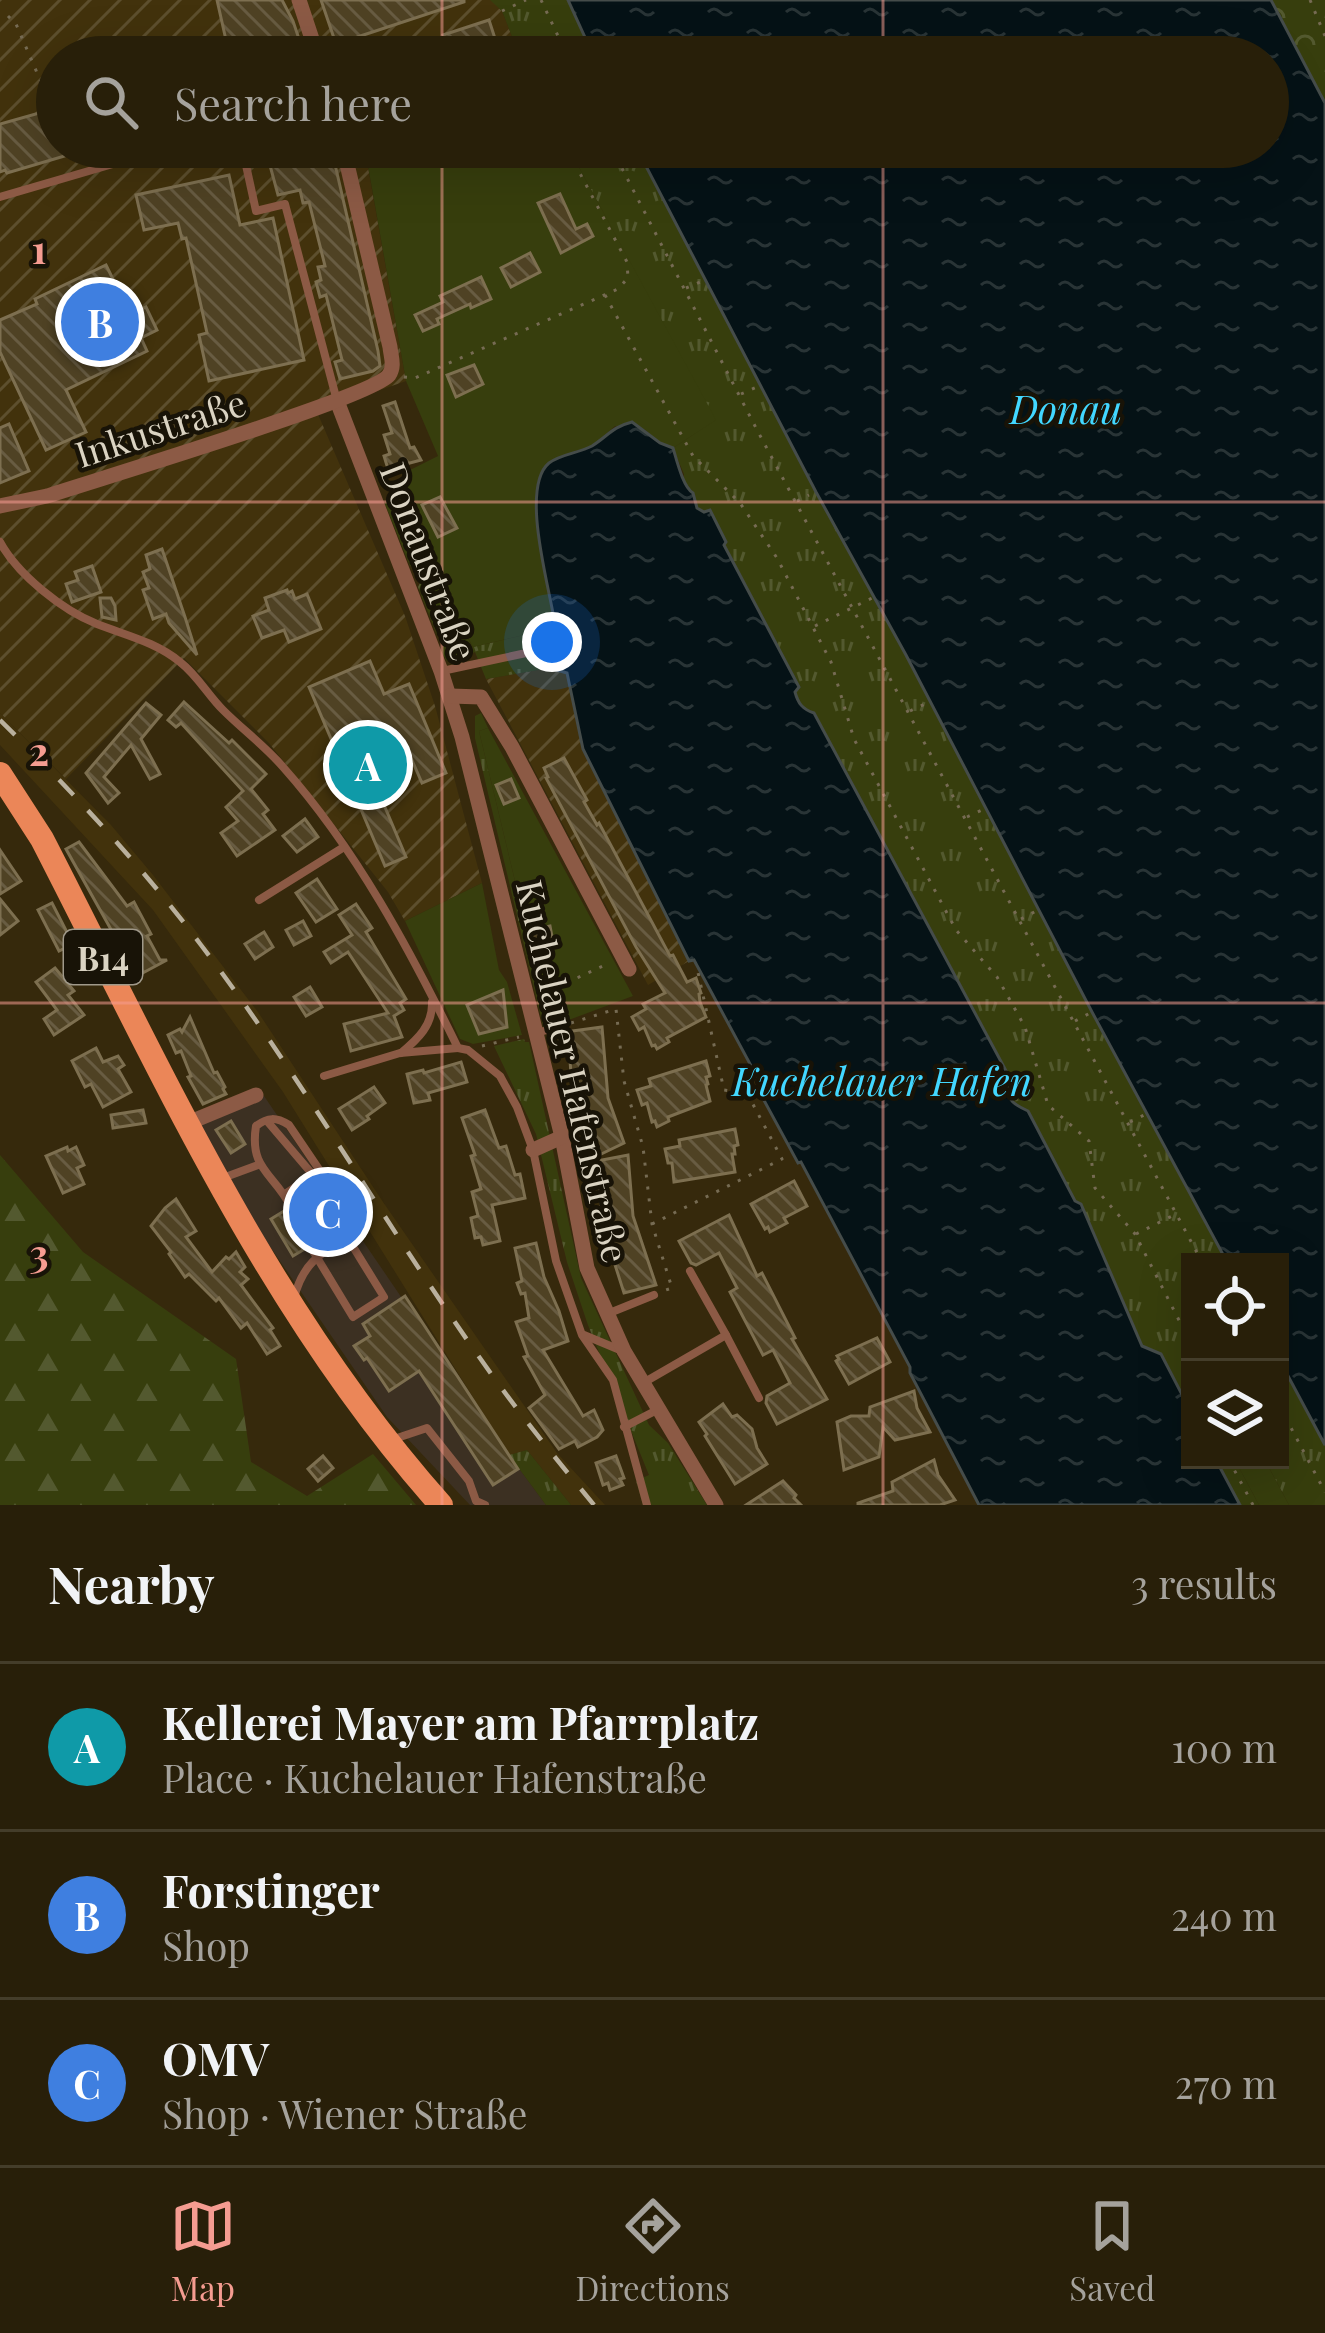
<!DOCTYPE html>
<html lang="en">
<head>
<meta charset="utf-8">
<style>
	body { margin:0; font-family:"Playfair Display",serif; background:#342c17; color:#f1f3f6 }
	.controls { position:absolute; right:36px; bottom:36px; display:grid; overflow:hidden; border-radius:0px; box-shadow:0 12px 48px #0002 }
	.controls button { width:108px; height:108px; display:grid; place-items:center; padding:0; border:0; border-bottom:3px solid #443d2a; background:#281f09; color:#f1f3f6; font:60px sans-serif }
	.you { position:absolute; left:552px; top:642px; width:42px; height:42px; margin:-30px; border:9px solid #fff; border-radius:50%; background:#1a73e8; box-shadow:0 0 0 18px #1a73e833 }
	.badge { display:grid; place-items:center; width:78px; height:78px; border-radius:50%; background:#f59c91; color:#fff; font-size:39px; font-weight:700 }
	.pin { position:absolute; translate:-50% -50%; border:6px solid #fff; box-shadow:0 3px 12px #0006 }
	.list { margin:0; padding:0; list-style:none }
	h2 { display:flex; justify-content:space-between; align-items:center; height:156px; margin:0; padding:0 48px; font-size:51px }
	h2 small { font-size:39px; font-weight:400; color:#a5a29c }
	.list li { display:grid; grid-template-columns:78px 1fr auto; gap:36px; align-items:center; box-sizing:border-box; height:168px; padding:0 48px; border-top:3px solid #443d2a }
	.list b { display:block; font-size:45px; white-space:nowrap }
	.list p { margin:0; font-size:39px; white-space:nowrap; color:#a5a29c }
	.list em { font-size:39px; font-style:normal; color:#a5a29c }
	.icon { flex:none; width:66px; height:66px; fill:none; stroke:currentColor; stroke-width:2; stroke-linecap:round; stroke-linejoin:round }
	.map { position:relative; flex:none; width:1325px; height:1505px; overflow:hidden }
	.search { position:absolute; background:#281f09; box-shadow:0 12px 48px #0002; left:36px; right:36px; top:36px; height:132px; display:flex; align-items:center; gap:30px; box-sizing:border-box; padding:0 42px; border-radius:66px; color:#a5a29c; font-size:45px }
	.sheet { height:660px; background:#281f09 }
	nav { display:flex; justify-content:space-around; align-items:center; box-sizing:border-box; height:168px; border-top:3px solid #443d2a; background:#281f09; font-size:33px; color:#a5a29c }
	nav a { display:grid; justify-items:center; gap:6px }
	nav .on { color:#f59c91 }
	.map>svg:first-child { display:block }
</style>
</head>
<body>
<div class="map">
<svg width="1325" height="1505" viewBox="0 0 1325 1505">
	<defs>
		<pattern id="industrial-furrows" width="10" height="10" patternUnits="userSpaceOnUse" patternTransform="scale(3)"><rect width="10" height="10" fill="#42320c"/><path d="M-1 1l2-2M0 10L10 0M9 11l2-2" fill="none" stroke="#5d4f2e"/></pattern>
		<pattern id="grass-tufts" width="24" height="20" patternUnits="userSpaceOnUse" patternTransform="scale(3)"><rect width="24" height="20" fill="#373e0d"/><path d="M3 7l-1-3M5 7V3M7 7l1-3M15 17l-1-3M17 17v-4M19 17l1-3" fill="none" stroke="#53592f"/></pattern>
		<pattern id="forest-firs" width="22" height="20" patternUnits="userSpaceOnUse" patternTransform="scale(3)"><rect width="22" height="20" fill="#373e0d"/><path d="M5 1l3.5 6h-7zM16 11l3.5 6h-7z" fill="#53592f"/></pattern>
		<pattern id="park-crowns" width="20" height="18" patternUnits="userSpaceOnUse" patternTransform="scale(3)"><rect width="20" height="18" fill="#373e0d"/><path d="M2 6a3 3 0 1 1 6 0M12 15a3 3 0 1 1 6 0" fill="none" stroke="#53592f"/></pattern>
		<pattern id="water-ripples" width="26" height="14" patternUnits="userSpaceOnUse" patternTransform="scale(3)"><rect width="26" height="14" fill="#051216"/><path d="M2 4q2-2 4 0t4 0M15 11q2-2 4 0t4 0" fill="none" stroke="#293436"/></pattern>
		<pattern id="building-back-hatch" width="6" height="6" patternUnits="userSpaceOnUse" patternTransform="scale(3)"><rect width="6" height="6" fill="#4f4224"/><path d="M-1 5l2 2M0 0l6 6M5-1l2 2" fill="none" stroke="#685c42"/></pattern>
	</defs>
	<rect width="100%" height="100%" fill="#36290c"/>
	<polygon fill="#3c3022" points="264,1096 509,1455 546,1505 470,1505 387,1417 262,1235 198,1121"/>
	<g fill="url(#industrial-furrows)">
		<polygon points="0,0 491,0 502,11 520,57 57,57 57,147 440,147 368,167 406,381 317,412 405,616 435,706 482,883 405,921 388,892 269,743 184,658 66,779 0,713"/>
		<polygon points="550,668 567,672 583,749 689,961 648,985 486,679"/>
	</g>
	<polygon fill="#42320c" points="0,713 111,825 153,875 258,1012 383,1202 557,1453 605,1505 571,1505 527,1450 509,1455 283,1092 153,910 0,745"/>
	<g fill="url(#grass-tufts)">
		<polygon points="490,0 568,0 594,57 520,57 502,11"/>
		<polygon points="568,147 636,147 816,492 906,655 1092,1012 1227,1262 1190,1262 1190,1410 1161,1355 1142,1346 1081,1204 1075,1202 1007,1095 1007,1085 1011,1081 814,713 805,710 797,702 709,510 703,512 697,508 693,493 683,484 684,474 673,448 715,420"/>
		<polygon points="408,491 425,530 414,537 427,561 415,567 410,566 385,504 386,500"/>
		<polygon points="435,576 459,623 437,635 418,587 420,583"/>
		<polygon points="540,631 550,668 486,679 475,652 457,661 447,661 441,652 443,645 464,632 473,647"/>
		<polygon points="481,713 488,728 479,731 550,1027 544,1030 475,738 475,716"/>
		<polygon points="524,1039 525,1042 529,1042 581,1278 649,1425 668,1443 707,1505 643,1505 636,1481 649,1475 588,1325 567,1262 536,1134 494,1046"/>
		<polygon points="1280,1361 1325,1445 1325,1505 1289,1505 1265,1460 1280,1460"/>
		<polygon points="527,1450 571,1505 546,1505 509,1455"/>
		<polygon points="1216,1460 1235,1460 1259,1505 1240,1505"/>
	</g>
	<polygon fill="url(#forest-firs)" points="0,1155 83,1252 236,1359 251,1462 307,1496 373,1454 416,1505 0,1505"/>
	<polygon fill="url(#park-crowns)" points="1271,0 1325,0 1325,103"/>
	<g fill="#373e0d">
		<polygon points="440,147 568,147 716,420 673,448 660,443 644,429 615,426 590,448 575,451 552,606 554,619 540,631 473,647 413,536 425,529 402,474 438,456 406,381 368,166"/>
		<polygon points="488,728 633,996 550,1027 479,731"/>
		<polygon points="482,883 499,970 507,982 522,1035 473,1044 460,1039 405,921"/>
		<polygon points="1235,1460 1265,1460 1289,1505 1259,1505"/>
	</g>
	<g fill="url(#water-ripples)" stroke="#454c4a" stroke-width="3">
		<polygon points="568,0 1271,0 1325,103 1325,1445 1280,1361 1280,1262 1227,1262 1092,1012 906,655 816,492 636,147 1268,147 1268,57 594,57"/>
		<path d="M632,422L660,443L673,448C677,461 683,487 693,493L697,508L704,512L710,510L726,542L724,545L799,687L795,692C798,703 802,709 814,713L1012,1082L1007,1085C1007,1101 1015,1105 1028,1111L1075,1201L1081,1204L1142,1346L1161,1354L1190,1410V1460H1216L1240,1505H979L910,1373V1367L801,1162L798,1163L759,1091L763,1088L694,960L689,961L583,749L567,673L550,668L540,631L554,619C549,586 520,487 549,463C561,454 579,453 592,446C608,436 612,427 632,422Z"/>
	</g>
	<g fill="url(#building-back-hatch)" stroke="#7d6f50" stroke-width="3">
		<polygon points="217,0 282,0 293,21 305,57 270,57 265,39 228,49"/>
		<polygon points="321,0 464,0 464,2 336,44"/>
		<polygon points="489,20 501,57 451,57 443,35"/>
		<polygon points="57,108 57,147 84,147 85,150 7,173 5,170 0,172 0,124"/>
		<polygon points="265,147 331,147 378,351 380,366 373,371 340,379 335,362 342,360 326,295 320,297 316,282 321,280 318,267 325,266 309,202 303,203 300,190 278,195"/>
		<polygon points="229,175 240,225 273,218 304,360 209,381 199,335 207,333 186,238 182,239 178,223 144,230 136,195"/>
		<polygon points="560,194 576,229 587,224 593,236 561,253 538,203"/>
		<polygon points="530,253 540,272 511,287 501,268"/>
		<polygon points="106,265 130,314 146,307 157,330 141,338 147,351 66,390 86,432 46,450 0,352 0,320 37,304 35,299"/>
		<polygon points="481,277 491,299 471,308 470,304 437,319 439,324 423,331 415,315 443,302 440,296"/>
		<polygon points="474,365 483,384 456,397 447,375"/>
		<polygon points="395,402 410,448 414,447 421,460 388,469 384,456 390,454 384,435 392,433 383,406"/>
		<polygon points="9,424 29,471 0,483 0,428"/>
		<polygon points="440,497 457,528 438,537 422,505"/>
		<polygon points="162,549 185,617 197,655 169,623 166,614 153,619 143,590 149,588 143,572 150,569 146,555"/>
		<polygon points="92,566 101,592 72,602 66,584 78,580 75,572"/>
		<polygon points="287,590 288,593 292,591 295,599 307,594 321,629 289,642 284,630 262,638 253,616 269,610 265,598"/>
		<polygon points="100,598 111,598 115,606 116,620 102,617"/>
		<polygon points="370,661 384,694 409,684 446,773 422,783 411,758 371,774 406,857 385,866 309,687"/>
		<polygon points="184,702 229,743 232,740 266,774 251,789 268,810 263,814 275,830 237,856 221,833 238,821 226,807 243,791 181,723 176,727 168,720"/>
		<polygon points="146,703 161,715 141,739 160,774 150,779 131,745 104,777 119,793 108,803 86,773"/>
		<polygon points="564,758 587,800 584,802 597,825 599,823 670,956 673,955 687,982 696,978 701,993 699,994 700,1002 706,1017 667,1038 669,1042 657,1049 655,1045 652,1046 644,1027 639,1030 632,1017 646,1009 643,1004 665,993 636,947 546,778 548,777 544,768"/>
		<polygon points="511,779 519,798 504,804 496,785"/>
		<polygon points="305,819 318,837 297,852 283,836"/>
		<polygon points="79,842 127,906 134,902 151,934 147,936 160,960 167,960 137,976 66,849"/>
		<polygon points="0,850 21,881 0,894"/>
		<polygon points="317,879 337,909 316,922 296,893"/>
		<polygon points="0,899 18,921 0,935"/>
		<polygon points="52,903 73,944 59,951 38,910"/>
		<polygon points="356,904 372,928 366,932 406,999 400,1003 404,1010 394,1016 402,1037 351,1051 344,1024 388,1013 348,952 331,963 324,952 352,935 339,915"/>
		<polygon points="303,921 311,936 294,945 286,930"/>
		<polygon points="550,926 553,942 529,947 526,934 531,933 531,930"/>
		<polygon points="264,932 273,947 255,959 245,944"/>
		<polygon points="55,968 74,991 68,995 84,1015 54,1035 44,1019 57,1010 36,982"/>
		<polygon points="310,987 322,1007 306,1016 294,997"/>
		<polygon points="503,990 507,1027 479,1034 467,1005"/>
		<polygon points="190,1017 214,1073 217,1072 225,1087 223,1089 226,1094 203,1104 188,1077 191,1076 181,1051 176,1053 168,1035 180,1029 182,1032"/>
		<polygon points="602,1027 608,1098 624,1143 595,1157 571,1074 569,1046 561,1047 559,1035 565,1032"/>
		<polygon points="96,1048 103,1062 118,1056 124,1065 118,1069 131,1092 103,1107 91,1084 85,1087 72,1061"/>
		<polygon points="706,1061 710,1076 706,1077 708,1084 706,1085 710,1101 668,1117 669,1121 657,1127 655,1121 652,1122 647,1103 642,1105 637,1090 651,1086 649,1079"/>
		<polygon points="461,1062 467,1082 428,1093 430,1100 414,1103 407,1074 423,1070 424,1073"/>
		<polygon points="374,1087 385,1103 367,1116 369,1119 352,1130 339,1109"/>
		<polygon points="143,1110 146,1123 113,1128 111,1115"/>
		<polygon points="485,1110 499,1148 506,1146 515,1175 520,1174 525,1198 492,1205 500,1241 483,1245 481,1237 475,1238 471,1218 478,1216 472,1192 481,1189 471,1156 475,1155 462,1118"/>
		<polygon points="231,1121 245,1144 231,1153 216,1130"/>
		<polygon points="735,1129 738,1145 734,1146 735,1154 732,1154 735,1172 674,1182 672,1163 668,1163 665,1149 680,1146 679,1140"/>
		<polygon points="67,1147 68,1151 76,1147 84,1165 77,1168 84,1184 63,1193 46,1156"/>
		<polygon points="628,1155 633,1216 656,1285 624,1293 603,1227 597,1161"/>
		<polygon points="794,1181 807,1206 784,1218 787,1223 770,1232 768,1227 765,1229 751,1204"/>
		<polygon points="322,1188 345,1229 317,1241 307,1238 302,1243 303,1250 293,1256 271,1219 284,1211 290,1215 296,1213 298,1203"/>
		<polygon points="176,1199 196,1231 186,1237 212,1272 226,1257 229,1259 236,1252 245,1267 240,1272 248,1279 241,1285 273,1328 270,1330 280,1346 267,1354 247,1323 241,1328 219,1298 216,1301 189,1274 185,1277 169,1254 171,1252 151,1226 165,1208"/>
		<polygon points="729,1215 757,1276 762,1273 795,1338 792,1339 827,1399 777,1424 766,1403 767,1396 790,1383 773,1350 763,1355 730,1292 737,1288 719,1253 696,1265 691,1263 679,1241"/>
		<polygon points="536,1243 544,1277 559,1311 568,1341 543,1350 583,1416 594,1410 603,1430 597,1437 578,1447 575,1441 559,1449 529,1408 545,1395 524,1357 528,1356 516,1322 529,1318 525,1293 521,1294 517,1283 522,1281 515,1248"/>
		<polygon points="405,1296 518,1469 493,1485 419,1371 389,1391 367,1358 364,1360 354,1346 370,1336 363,1324"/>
		<polygon points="877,1338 890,1362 849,1384 836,1361 839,1359 837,1356"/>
		<polygon points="914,1391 917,1408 930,1432 895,1440 883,1427 879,1457 844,1470 837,1422 851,1416 869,1416 870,1407"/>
		<polygon points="723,1404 732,1417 737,1415 752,1429 757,1448 767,1464 735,1484 705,1436 707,1434 699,1422"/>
		<polygon points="323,1456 333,1468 318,1481 308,1469"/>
		<polygon points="616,1456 624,1478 620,1479 623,1485 610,1490 608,1483 603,1485 596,1463"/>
		<polygon points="934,1460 938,1475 955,1500 940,1505 858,1505 858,1503 893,1491 892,1482"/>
		<polygon points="783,1481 796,1495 794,1498 801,1505 746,1505"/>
	</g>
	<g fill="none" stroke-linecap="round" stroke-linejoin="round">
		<g stroke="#766b53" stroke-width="3" stroke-dasharray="3 9" stroke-linecap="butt">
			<polyline points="541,0 568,57"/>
			<polyline points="1310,0 1325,36"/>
			<polyline points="502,11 526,0"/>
			<polyline points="8,16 16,24 44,89"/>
			<polyline points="611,147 756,428 1202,1262"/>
			<polyline points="686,288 700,282"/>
			<polyline points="605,295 693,456 740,503 777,558 831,662 854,739 956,930 997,977 1025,1027 1048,1105 1089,1141 1095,1188 1135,1234 1185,1332 1190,1358"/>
			<polyline points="404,377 415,378 618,289 628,278 627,262 566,147"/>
			<polyline points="741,394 757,387"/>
			<polyline points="797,501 809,495"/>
			<polyline points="815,626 872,598"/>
			<polyline points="910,711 927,703"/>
			<polyline points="967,817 984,809"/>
			<polyline points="1021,919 1038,910"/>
			<polyline points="545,993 607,964"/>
			<polyline points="1075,1021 1092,1012"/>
			<polyline points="571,1023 616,1009 624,1081 643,1147 652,1224 672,1288 666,1290"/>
			<polyline points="482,1046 519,1037"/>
			<polyline points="1130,1122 1148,1113"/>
			<polyline points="652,1224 782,1159 747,1093 724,1090 697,968"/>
			<polyline points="1136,1234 1176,1214"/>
			<polyline points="1280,1407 1325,1492"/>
			<polyline points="1229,1460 1253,1505"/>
		</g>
		<g stroke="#8c5a45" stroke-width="8">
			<polyline points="242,147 256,211 285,204 337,401"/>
			<polyline points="0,197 171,147"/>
			<path d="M0,542C18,575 62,610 97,624C125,635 156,642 180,662C197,675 208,695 223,710C243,730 265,746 283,767C356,849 410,950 458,1048L468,1050L500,1076L517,1107L533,1150L556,1261L582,1335L613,1380L647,1505"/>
			<polyline points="442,671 545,649"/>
			<polyline points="259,900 344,847"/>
			<polyline points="536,1033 558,1027"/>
			<path d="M401,1053C418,1039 433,1025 432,1002"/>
			<polyline points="324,1076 400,1053 458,1048"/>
			<polyline points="267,1121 313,1175 285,1194"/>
			<polyline points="220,1179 258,1165"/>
			<path d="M291,1207C274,1173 249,1170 256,1126C268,1117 276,1117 289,1125L331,1187L356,1232C324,1252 304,1259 294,1298"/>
			<polyline points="310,1246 353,1317 384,1297 347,1237"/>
			<polyline points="607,1314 654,1295"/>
			<polyline points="584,1335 620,1350"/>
			<polyline points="726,1335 759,1398"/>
			<polyline points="643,1383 726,1335 690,1271"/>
			<polyline points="624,1427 657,1410"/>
			<polyline points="394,1439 427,1428 469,1481 476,1501 485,1505"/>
		</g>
		<g stroke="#8c5a45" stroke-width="15">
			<polyline points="299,0 318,57"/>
			<polyline points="337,401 441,671 462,737 562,1137 587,1268 624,1351 716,1505"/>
			<path d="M0,506L47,496C92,481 373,397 389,375C395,366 391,357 390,347L343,147"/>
			<polyline points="450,696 481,697 512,747 629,969"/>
			<polyline points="188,1123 256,1095"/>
			<polyline points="533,1150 562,1137"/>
		</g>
		<path stroke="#eb8658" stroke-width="24" d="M0,774L42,839C160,1068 267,1310 441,1505"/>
		<path stroke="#b9b09d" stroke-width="4.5" stroke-dasharray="21 21" stroke-linecap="butt" d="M0,720C72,791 140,864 201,945C304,1080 388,1230 487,1368C521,1416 557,1460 594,1505"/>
	</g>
	<path fill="none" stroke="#f59c91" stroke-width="3" stroke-opacity="0.55" d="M442,0V57M883,0V57M442,147V1505M883,147V1505M0,502H1325M0,1003H1325"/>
	<g text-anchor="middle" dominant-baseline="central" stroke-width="9" stroke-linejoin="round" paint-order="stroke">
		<rect fill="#181307" stroke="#a0998a" stroke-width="3" x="64" y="930" width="78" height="54" rx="9"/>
		<g font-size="33" font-weight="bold" fill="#dad3c2">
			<text x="103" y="957">B14</text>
		</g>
		<g font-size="36" fill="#dad3c2" stroke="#181307">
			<text transform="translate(160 427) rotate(-18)">Inkustraße</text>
			<text transform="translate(430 561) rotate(69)">Donaustraße</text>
			<text transform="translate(574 1071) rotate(77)">Kuchelauer Hafenstraße</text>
		</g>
		<g font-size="39" font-style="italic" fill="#42d7ff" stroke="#181307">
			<text x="1066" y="408">Donau</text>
			<text x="882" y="1080">Kuchelauer Hafen</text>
		</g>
	</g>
	<g font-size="39" text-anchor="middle" font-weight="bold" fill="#f59c91" stroke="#181307" stroke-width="9" stroke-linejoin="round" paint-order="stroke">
		<text x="39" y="264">1</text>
		<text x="39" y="766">2</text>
		<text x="39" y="1268">3</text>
	</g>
</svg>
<div class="controls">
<button><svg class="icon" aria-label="locate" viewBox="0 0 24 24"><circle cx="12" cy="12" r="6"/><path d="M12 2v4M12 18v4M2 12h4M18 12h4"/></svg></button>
<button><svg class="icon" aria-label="layers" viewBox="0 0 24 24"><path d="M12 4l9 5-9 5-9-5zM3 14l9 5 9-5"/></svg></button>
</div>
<div class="you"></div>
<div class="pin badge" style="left:368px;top:765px;background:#0f9aa8">A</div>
<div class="pin badge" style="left:100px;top:322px;background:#3f7fe0">B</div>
<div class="pin badge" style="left:328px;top:1212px;background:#3f7fe0">C</div>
<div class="search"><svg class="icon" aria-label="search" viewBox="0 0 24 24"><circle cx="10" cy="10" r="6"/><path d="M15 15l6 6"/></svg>Search here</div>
</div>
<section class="sheet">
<h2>Nearby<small>3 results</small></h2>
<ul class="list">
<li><span class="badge" style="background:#0f9aa8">A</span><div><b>Kellerei Mayer am Pfarrplatz</b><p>Place · Kuchelauer Hafenstraße</p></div><em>100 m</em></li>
<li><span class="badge" style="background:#3f7fe0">B</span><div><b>Forstinger</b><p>Shop</p></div><em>240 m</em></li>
<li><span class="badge" style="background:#3f7fe0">C</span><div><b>OMV</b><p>Shop · Wiener Straße</p></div><em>270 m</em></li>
</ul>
</section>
<nav>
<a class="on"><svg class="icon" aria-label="map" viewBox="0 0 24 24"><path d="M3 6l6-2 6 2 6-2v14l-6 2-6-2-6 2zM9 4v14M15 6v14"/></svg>Map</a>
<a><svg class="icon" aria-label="directions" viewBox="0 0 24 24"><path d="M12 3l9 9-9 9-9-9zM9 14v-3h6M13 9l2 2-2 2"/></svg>Directions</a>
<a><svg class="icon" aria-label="saved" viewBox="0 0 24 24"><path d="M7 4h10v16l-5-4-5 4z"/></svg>Saved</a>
</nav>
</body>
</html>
